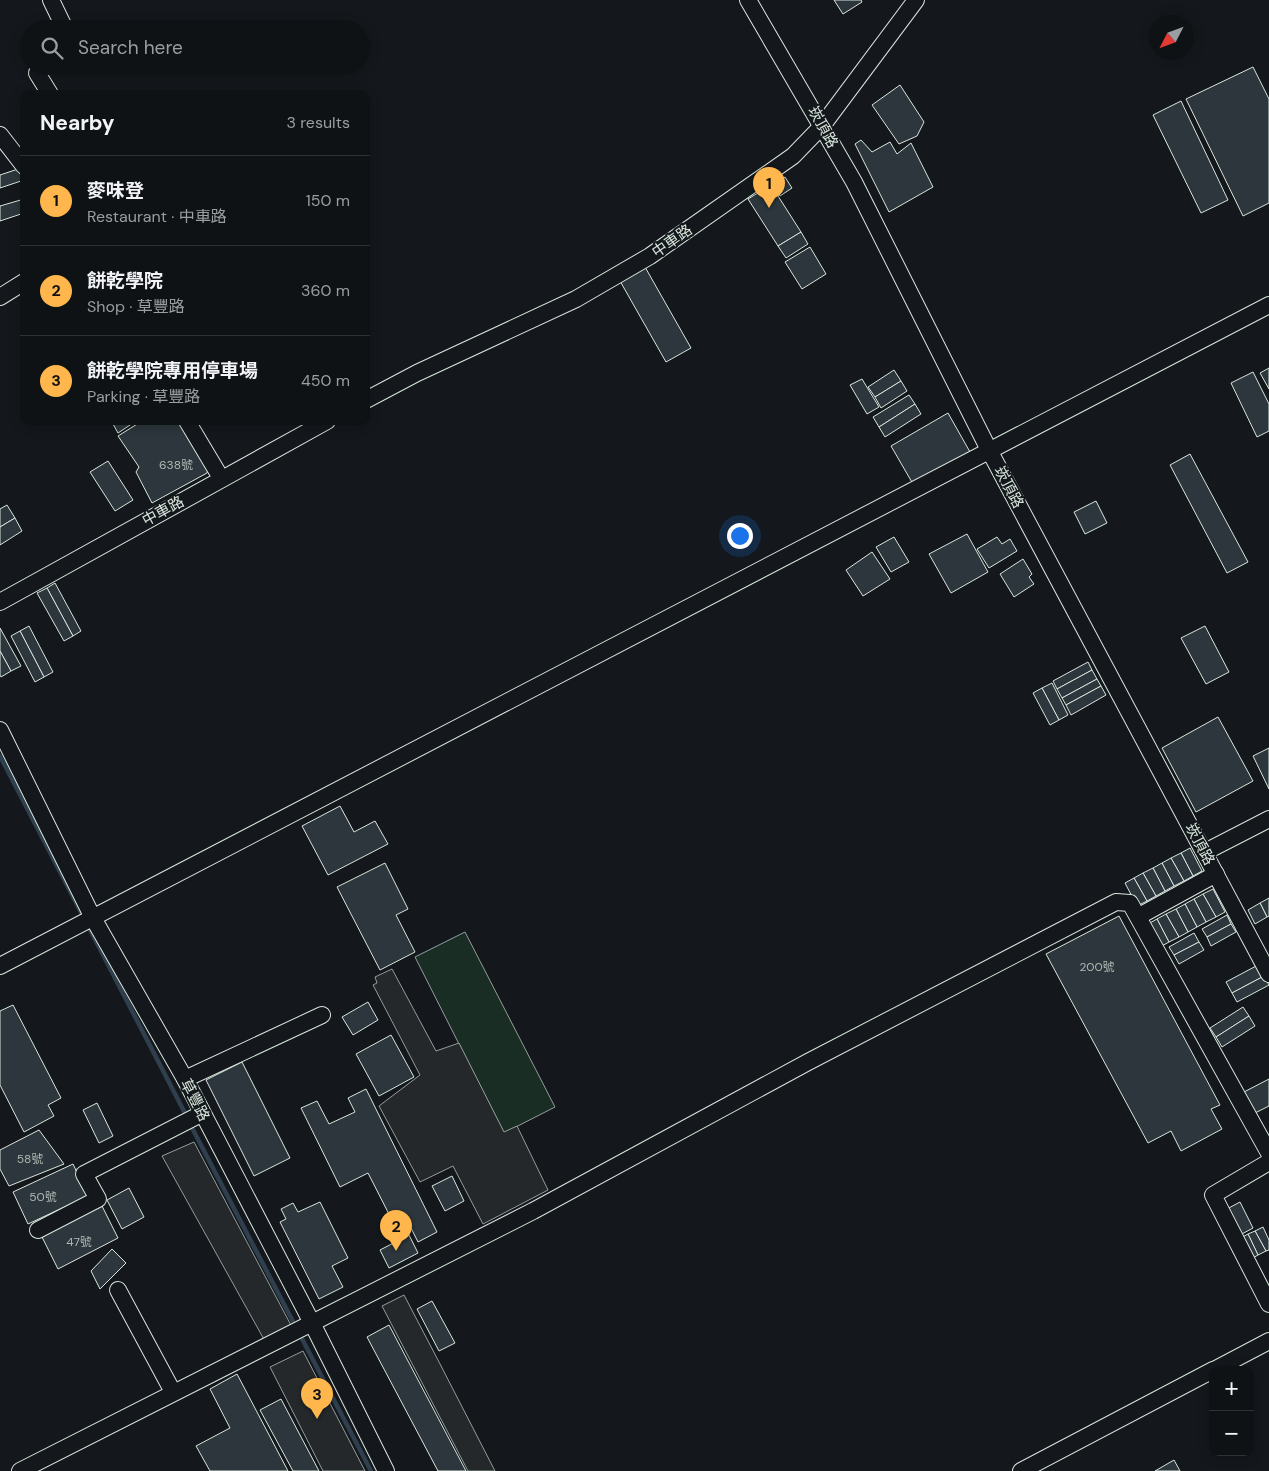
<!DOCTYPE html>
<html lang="en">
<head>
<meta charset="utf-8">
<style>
	body { margin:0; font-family:"DM Sans","Noto Sans TC",sans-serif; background:#181b1e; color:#f1f3f6 }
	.controls { position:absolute; right:15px; bottom:15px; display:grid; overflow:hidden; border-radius:10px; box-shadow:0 2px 12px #0003 }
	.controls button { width:45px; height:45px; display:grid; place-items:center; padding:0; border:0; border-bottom:1px solid #2f3234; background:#0f1215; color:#f1f3f6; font:25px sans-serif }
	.compass { position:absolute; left:1149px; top:15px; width:45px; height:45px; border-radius:50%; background:#0f1215; box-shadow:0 2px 12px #0003; rotate:228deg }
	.you { position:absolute; left:739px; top:535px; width:18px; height:18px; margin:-12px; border:4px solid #fff; border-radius:50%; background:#1a73e8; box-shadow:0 0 0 8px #1a73e833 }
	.badge { display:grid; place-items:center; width:32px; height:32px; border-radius:50%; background:#ffb74d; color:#111; font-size:16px; font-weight:700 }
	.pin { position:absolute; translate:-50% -41px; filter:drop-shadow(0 1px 2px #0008) }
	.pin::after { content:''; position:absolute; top:26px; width:18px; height:15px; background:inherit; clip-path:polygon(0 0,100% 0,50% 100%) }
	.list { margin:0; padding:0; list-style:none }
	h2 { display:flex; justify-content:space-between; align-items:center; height:65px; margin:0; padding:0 20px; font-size:21px }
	h2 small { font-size:16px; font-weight:400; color:#9b9ea0 }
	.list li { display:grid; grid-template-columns:32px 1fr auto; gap:15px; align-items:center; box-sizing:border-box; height:90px; padding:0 20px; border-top:1px solid #2f3234 }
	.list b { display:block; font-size:19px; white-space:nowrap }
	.list p { margin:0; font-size:16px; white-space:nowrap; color:#9b9ea0 }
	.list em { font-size:16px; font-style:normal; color:#9b9ea0 }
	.icon { flex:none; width:28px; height:28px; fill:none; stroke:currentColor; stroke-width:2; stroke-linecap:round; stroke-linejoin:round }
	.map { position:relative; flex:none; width:1269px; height:1471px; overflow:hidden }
	.search { position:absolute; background:#0f1215; box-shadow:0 2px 12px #0003; left:20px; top:20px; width:350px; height:55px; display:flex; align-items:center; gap:12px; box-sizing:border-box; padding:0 18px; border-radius:28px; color:#9b9ea0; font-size:19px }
	.panel { position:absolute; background:#0f1215; box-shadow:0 2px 12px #0003; left:20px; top:90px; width:350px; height:335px; border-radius:10px }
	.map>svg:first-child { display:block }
</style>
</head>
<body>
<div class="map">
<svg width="1269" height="1471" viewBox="0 0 1269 1471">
	<rect width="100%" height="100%" fill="#14181c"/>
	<polygon fill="#1a2d24" stroke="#939e99" points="465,932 555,1107 504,1133 415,957"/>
	<g fill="#24282b" stroke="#939e99">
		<polygon points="392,969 436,1051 459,1043 504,1132 517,1126 548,1190 483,1224 453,1166 420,1182 379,1106 420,1075 373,985 377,983 375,977"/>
		<polygon points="194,1142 293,1329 266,1343 162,1156"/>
		<polygon points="404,1295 439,1362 495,1471 468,1471 382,1306"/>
		<polygon points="303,1351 365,1471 323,1471 270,1367"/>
	</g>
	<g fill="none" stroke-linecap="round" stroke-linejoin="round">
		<g stroke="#2f3f4d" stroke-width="4.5">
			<polyline points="0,756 187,1117"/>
			<polyline points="190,1124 371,1471"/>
		</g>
	</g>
	<g fill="#2c363c" stroke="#d8e6dc">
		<polygon points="834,0 861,0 862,2 843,14"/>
		<polygon points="1253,67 1269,99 1269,203 1243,216 1186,99"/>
		<polygon points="900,85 924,122 917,136 899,144 872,105"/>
		<polygon points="1181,101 1228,200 1201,213 1153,115"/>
		<polygon points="861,140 872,152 890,142 897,154 911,143 933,187 889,212 855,144"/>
		<polygon points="24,167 24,180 0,188 0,175"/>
		<polygon points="785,177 792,188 780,196 772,185"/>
		<polygon points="771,185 801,232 778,246 748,199"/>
		<polygon points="24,199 24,213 0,221 0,206"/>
		<polygon points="801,232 808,244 786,258 778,246"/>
		<polygon points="810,247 826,274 802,289 785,262"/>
		<polygon points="645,267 691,348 666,362 620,281"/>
		<polygon points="1269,368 1269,389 1260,373"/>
		<polygon points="894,370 901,381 875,397 868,387"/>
		<polygon points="1253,372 1269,404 1269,431 1257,437 1231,383"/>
		<polygon points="862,379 879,407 867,414 850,385"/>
		<polygon points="901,381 907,391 881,408 875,397"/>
		<polygon points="909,395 915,404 879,427 873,417"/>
		<polygon points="915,404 921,414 885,437 879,427"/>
		<polygon points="948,413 970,452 913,484 891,446"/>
		<polygon points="118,421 136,421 118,433 113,424"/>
		<polygon points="142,421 184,421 209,465 207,473 152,503 136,472 139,467 118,436"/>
		<polygon points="1190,454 1248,562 1227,573 1170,465"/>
		<polygon points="108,461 133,500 115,511 90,472"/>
		<polygon points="1096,501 1107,523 1085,534 1074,512"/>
		<polygon points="7,505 15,518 0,527 0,509"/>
		<polygon points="15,518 22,531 0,545 0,527"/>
		<polygon points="967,534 988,572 951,593 929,554"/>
		<polygon points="894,537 909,562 891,572 876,547"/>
		<polygon points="997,537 1002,544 1010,539 1017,551 989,568 977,549"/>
		<polygon points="872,552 890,579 863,596 846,570"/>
		<polygon points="1023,559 1032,574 1029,577 1034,584 1014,597 1000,574"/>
		<polygon points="55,583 81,631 73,636 47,588"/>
		<polygon points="47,588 73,636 64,641 37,593"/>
		<polygon points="29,626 53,672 44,677 20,631"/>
		<polygon points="1205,626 1229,672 1206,684 1181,638"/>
		<polygon points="0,628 21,666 11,671 0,651"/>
		<polygon points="20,631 44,677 35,682 11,636"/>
		<polygon points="0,651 11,671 1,677 0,675"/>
		<polygon points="1088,662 1092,670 1057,689 1053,681"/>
		<polygon points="1092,670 1097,679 1062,698 1057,689"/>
		<polygon points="1097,679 1101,686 1066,705 1062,698"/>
		<polygon points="1052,683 1068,715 1059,720 1042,688"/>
		<polygon points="1101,686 1106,695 1071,715 1066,705"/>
		<polygon points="1042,688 1059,720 1050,725 1033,693"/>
		<polygon points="1218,717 1253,781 1196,812 1162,748"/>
		<polygon points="1269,748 1269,789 1253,756"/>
		<polygon points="340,806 354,832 375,821 388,844 328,875 302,826"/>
		<polygon points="1190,848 1202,871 1193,876 1181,853"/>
		<polygon points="1181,853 1193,876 1184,881 1171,858"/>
		<polygon points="1171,858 1184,881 1174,886 1162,863"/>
		<polygon points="385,863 408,909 396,915 415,952 380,970 337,887"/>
		<polygon points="1162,863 1174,886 1165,891 1153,868"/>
		<polygon points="1153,868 1165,891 1156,896 1143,873"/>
		<polygon points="1143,873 1156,896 1147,901 1134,878"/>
		<polygon points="1134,878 1147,901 1137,906 1125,883"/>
		<polygon points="1213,889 1225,912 1216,917 1203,894"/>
		<polygon points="1203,894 1216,917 1206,922 1194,899"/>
		<polygon points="1269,898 1269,916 1267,917 1260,903"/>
		<polygon points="1194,899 1206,922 1197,927 1185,904"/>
		<polygon points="1260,903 1267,917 1255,924 1248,910"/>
		<polygon points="1185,904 1197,927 1188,932 1176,909"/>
		<polygon points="1176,909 1188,932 1179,937 1166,914"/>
		<polygon points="1166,914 1179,937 1169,942 1157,919"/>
		<polygon points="1227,915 1231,924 1207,937 1202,929"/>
		<polygon points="1119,916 1220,1105 1211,1109 1222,1129 1181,1151 1171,1131 1148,1143 1046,954"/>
		<polygon points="1157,919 1169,942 1160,947 1148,924"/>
		<polygon points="1231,924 1236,932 1211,946 1207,937"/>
		<polygon points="1194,933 1199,942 1174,955 1169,947"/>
		<polygon points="1199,942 1204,950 1179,964 1174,955"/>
		<polygon points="1258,965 1264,976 1232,993 1226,982"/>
		<polygon points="1264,976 1269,985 1237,1002 1232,993"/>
		<polygon points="368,1002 378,1020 353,1035 342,1017"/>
		<polygon points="13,1005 61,1098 48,1105 54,1116 24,1132 0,1085 0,1011"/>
		<polygon points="1243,1007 1249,1016 1216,1037 1210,1028"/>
		<polygon points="1249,1016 1255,1026 1222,1047 1216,1037"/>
		<polygon points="391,1035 414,1077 379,1096 356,1054"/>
		<polygon points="242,1062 290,1158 254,1176 206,1080"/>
		<polygon points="1269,1079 1269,1106 1255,1113 1244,1092"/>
		<polygon points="366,1089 437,1232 418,1242 405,1216 393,1222 368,1173 340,1187 301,1108 317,1101 329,1124 355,1112 348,1098"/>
		<polygon points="97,1103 113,1136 99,1143 83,1110"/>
		<polygon points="39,1130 64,1164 9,1186 0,1169 0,1150"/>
		<polygon points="73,1164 88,1196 28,1224 13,1192"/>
		<polygon points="452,1176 464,1201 445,1211 432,1186"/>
		<polygon points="129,1188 144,1217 122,1229 107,1200"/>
		<polygon points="320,1202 348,1258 332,1266 343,1287 319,1299 280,1222 286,1219 281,1209 293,1203 298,1212"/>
		<polygon points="1240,1202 1253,1228 1240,1235 1227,1209"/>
		<polygon points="102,1206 118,1238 58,1269 42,1237"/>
		<polygon points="1263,1227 1269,1240 1269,1250 1266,1251 1255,1231"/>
		<polygon points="1255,1231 1266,1251 1258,1255 1248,1234"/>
		<polygon points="1248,1234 1258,1255 1251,1259 1241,1238"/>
		<polygon points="409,1235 418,1253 389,1268 380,1250"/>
		<polygon points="112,1249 126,1263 100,1289 91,1271"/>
		<polygon points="432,1301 455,1343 439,1351 417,1309"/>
		<polygon points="389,1325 466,1471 438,1471 367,1337"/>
		<polygon points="237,1374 288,1471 210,1471 196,1446 230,1428 210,1389"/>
		<polygon points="281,1399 319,1471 293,1471 260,1410"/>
		<polygon points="1174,1460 1180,1471 1155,1471"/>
	</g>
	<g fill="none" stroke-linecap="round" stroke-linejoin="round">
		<defs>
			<g id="minor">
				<polyline points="51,0 65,29"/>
				<polyline points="748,0 854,182 989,450 1269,974"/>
				<polyline points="45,66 37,73 50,94"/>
				<polyline points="0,135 24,166"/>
				<polyline points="0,297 24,282"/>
				<polyline points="366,400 417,373 576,299 650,256 793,156 822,126 916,0"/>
				<polyline points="187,421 221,478"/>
				<polyline points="0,602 327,421"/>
				<polyline points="0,730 93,918 185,1079 312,1323 386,1471"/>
				<polyline points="1205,852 1269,819"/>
				<polyline points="1143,914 1216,874"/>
				<polyline points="0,966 1269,305"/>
				<polyline points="185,1079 322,1015"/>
				<polyline points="1269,1162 1213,1195 1269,1304"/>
				<polyline points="38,1230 98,1199 84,1174 201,1114"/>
				<polyline points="118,1290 173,1392"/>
				<polyline points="1214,1370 1269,1341"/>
				<polyline points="20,1471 533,1211 808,1062 1116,902 1130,903 1269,1153"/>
				<polyline points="1021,1471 1213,1370"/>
			</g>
		</defs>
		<use href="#minor" stroke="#d8e6dc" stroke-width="18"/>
		<use href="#minor" stroke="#14181c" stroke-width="16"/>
	</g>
	<g text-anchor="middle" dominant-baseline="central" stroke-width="4" stroke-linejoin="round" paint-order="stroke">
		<g font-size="12" fill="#adbab4">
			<text x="176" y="465">638號</text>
			<text x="1097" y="967">200號</text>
			<text x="30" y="1159">58號</text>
			<text x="43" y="1197">50號</text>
			<text x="79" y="1242">47號</text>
		</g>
		<g font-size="15" fill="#d8e6dc" stroke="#14181c">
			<text transform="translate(823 127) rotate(61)">崁頂路</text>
			<text transform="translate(672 241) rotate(-35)">中車路</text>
			<text transform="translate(1009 487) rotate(62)">崁頂路</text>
			<text transform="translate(163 511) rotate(-29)">中車路</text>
			<text transform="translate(1200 844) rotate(62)">崁頂路</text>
			<text transform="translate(195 1100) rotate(63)">草豐路</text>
		</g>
	</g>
</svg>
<div class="controls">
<button>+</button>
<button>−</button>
</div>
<svg class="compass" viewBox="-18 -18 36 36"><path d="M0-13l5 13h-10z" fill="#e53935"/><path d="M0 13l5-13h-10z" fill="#9b9ea0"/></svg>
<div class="you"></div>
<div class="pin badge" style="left:769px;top:208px">1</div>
<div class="pin badge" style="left:396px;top:1251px">2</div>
<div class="pin badge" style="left:317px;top:1419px">3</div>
<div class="search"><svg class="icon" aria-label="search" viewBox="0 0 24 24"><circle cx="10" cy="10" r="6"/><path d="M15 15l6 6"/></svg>Search here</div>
<section class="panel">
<h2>Nearby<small>3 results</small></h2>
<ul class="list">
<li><span class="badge">1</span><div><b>麥味登</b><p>Restaurant · 中車路</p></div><em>150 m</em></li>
<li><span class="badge">2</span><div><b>餅乾學院</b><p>Shop · 草豐路</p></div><em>360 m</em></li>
<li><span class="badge">3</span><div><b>餅乾學院專用停車場</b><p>Parking · 草豐路</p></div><em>450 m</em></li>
</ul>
</section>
</div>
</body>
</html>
